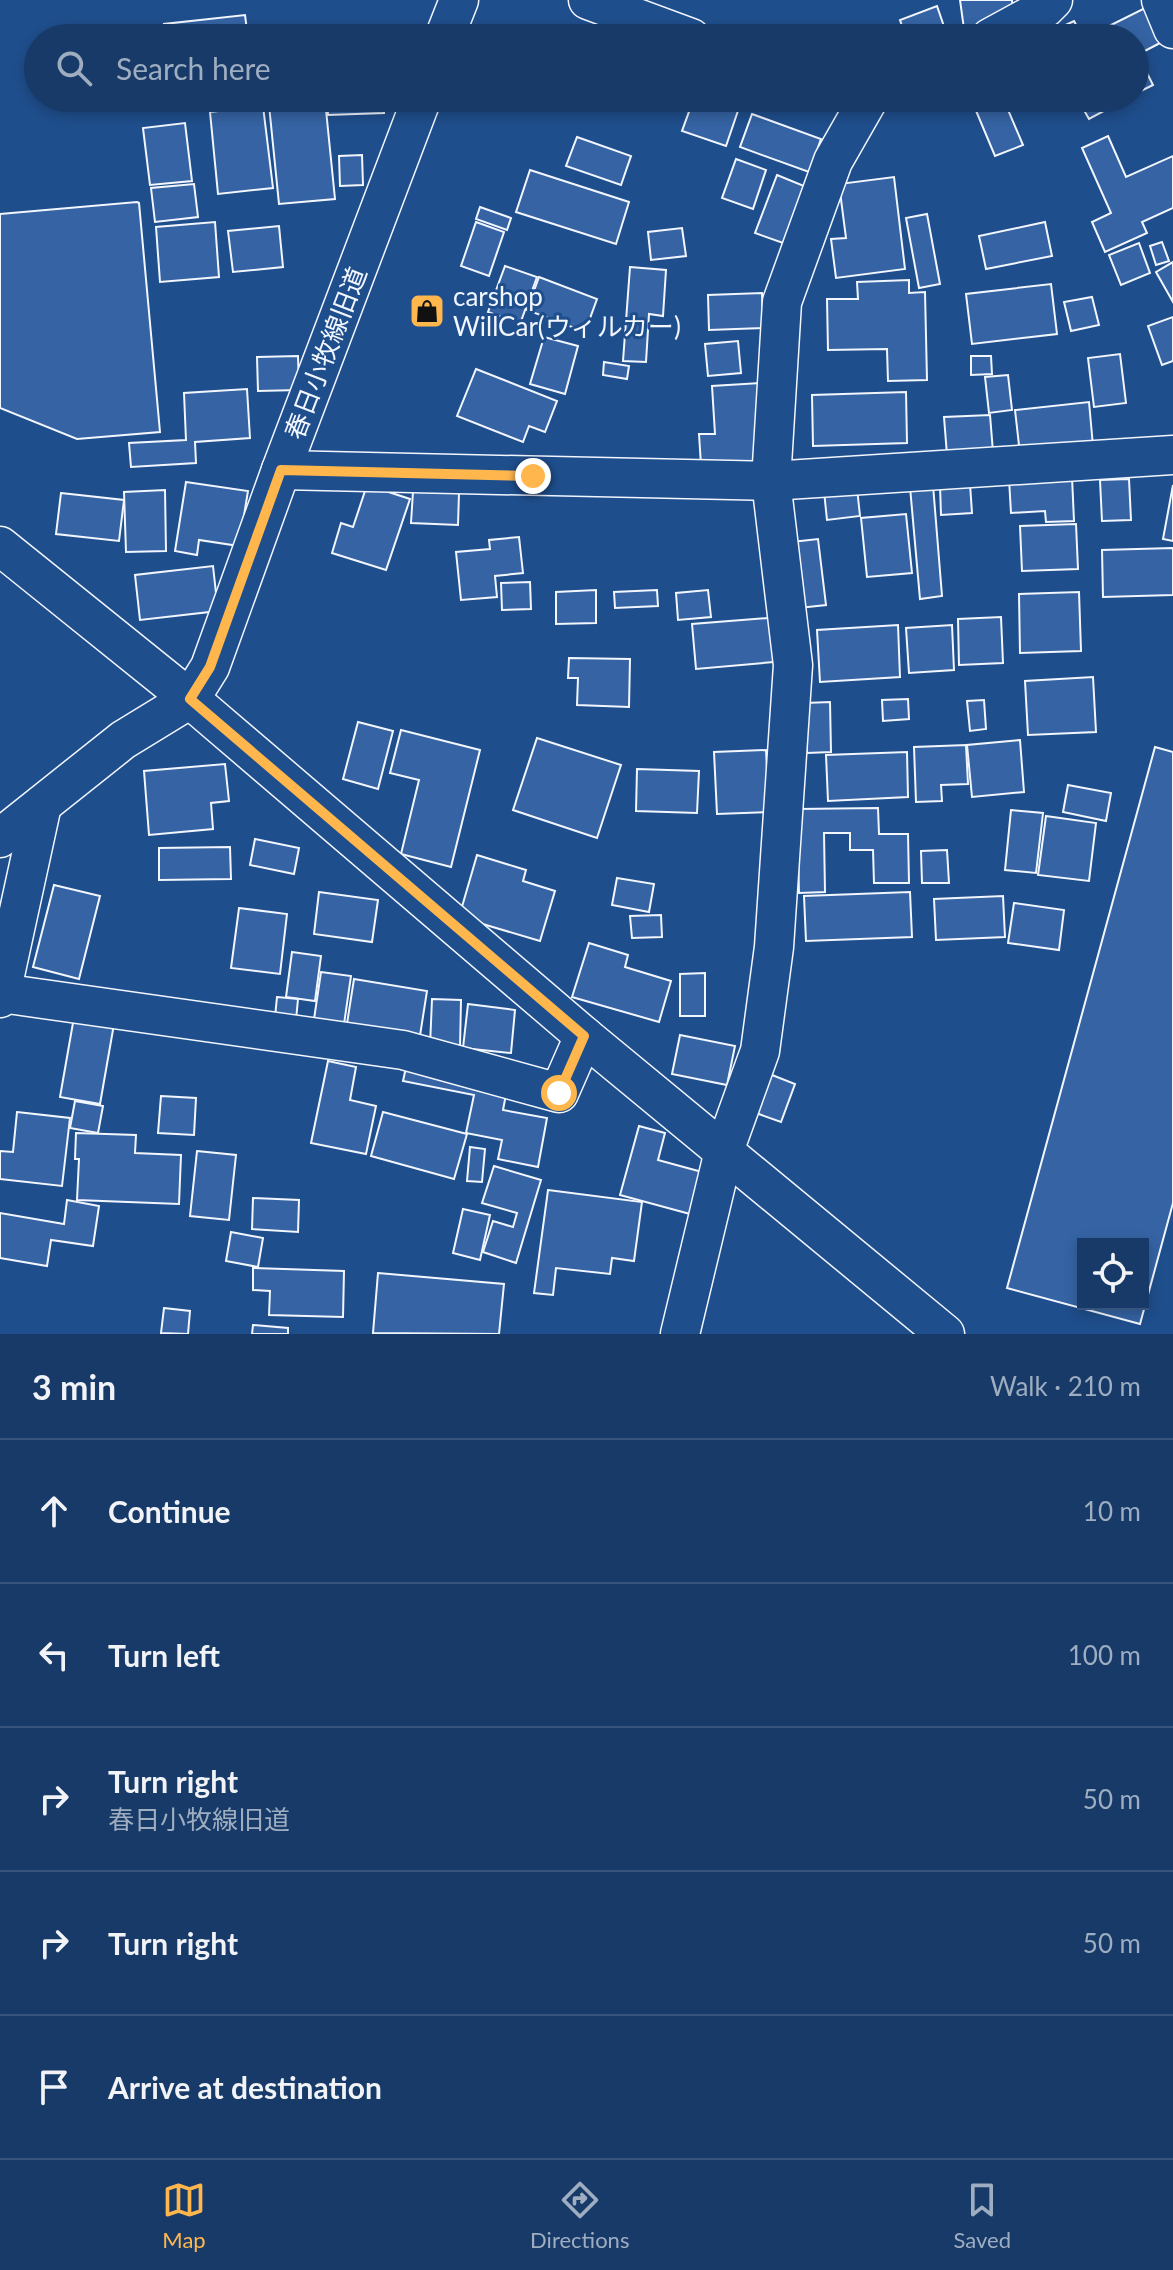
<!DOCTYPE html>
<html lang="en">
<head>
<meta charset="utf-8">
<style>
	body { margin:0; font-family:Lato,"Noto Sans JP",sans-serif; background:#20416f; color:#f1f3f6 }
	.controls { position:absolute; right:24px; bottom:24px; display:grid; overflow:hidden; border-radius:0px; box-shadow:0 4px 12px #0003 }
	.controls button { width:72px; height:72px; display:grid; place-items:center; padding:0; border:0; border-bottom:2px solid #36547d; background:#173a69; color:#f1f3f6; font:40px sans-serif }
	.stop { position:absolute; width:24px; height:24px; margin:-18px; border:6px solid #ffb74d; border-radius:50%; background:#fff }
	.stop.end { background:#ffb74d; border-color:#fff; box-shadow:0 2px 8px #0008 }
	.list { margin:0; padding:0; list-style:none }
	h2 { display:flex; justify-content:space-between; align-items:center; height:104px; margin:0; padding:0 32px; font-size:34px }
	h2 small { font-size:26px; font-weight:400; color:#9eadc0 }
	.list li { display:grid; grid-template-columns:52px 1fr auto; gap:24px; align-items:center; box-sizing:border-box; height:144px; padding:0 32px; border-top:2px solid #36547d }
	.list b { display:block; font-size:30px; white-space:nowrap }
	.list p { margin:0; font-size:26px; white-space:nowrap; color:#9eadc0 }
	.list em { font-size:26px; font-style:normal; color:#9eadc0 }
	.icon { flex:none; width:44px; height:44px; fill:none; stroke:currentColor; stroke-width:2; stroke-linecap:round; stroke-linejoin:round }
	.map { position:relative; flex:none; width:1173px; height:1334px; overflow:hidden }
	.search { position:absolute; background:#173a69; box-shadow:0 4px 12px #0003; left:24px; right:24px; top:24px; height:88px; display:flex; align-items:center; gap:20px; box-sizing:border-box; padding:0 28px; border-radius:44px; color:#9eadc0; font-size:30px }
	.sheet { height:824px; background:#173a69 }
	nav { display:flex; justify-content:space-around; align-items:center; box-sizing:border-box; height:112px; border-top:2px solid #36547d; background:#173a69; font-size:22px; color:#9eadc0 }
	nav a { display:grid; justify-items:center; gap:4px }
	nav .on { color:#ffb74d }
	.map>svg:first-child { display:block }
</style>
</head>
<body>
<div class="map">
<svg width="1173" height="1334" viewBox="0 0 1173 1334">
	<rect width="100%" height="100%" fill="#1f4e8c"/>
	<g fill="#3563a3" stroke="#f2f6ff" stroke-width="2" fill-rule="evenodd">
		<polygon points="960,0 1012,0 1014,22 964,29"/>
		<polygon points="937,6 948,38 906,38 900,20"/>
		<polygon points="1147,7 1164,41 1135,56 1135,38 1085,38"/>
		<polygon points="245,15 248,38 165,38 164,24"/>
		<polygon points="1074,21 1083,38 1048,38 1046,34"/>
		<polygon points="1143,65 1153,85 1135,94 1135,69"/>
		<polygon points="327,98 383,98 384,113 328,115"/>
		<polygon points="694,98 719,98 740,105 726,146 682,131"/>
		<polygon points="994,98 1003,98 1023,145 995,156 974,106"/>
		<polygon points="1077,98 1128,98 1089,119"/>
		<polygon points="325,100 335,199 279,204 269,105"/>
		<polygon points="263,106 273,188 218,194 210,112"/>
		<polygon points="752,114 821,139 809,172 740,147"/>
		<polygon points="185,123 192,181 150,185 143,128"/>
		<polygon points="1108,136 1126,177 1173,156 1173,208 1142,222 1147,233 1105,252 1092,222 1111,213 1082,148"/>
		<polygon points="577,137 631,156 621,185 566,166"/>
		<polygon points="362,155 363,185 340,186 339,156"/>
		<polygon points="736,159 766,170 753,209 722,198"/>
		<polygon points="530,170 629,202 616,244 516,212"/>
		<polygon points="777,175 804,186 783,243 755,233"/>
		<polygon points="894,177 905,269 836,278 831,239 846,238 839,184"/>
		<polygon points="194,184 198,217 155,222 151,188"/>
		<polygon points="137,202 139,203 160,432 77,439 0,408 0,214"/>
		<polygon points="480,207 511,218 507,230 476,219"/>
		<polygon points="927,214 940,284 919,288 906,218"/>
		<polygon points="215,222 219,277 160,282 156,227"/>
		<polygon points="476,222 504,232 489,276 461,266"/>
		<polygon points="1045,222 1052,256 986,269 979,236"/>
		<polygon points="279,226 283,267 233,272 228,231"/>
		<polygon points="682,228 686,256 651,260 648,232"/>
		<polygon points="1162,242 1169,261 1156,265 1150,246"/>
		<polygon points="1139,243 1150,273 1121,285 1109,255"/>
		<polygon points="1173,262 1173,302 1156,272"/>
		<polygon points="505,266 537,277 520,324 488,312"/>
		<polygon points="630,267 666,270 663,316 649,314 646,362 623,361"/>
		<polygon points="539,277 597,299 585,332 527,310"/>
		<polygon points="909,280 909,293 925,292 927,380 888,381 887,349 828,350 827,299 858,299 857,282"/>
		<polygon points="1051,284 1057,334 972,344 966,294"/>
		<polygon points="762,293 763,328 709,330 708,295"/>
		<polygon points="1092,297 1099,325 1071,331 1064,302"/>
		<polygon points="1173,317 1173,361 1162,365 1148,326"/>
		<polygon points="544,337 578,346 565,394 530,384"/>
		<polygon points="738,341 741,373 708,376 705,344"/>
		<polygon points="1120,354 1126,403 1094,407 1088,358"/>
		<polygon points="298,356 299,390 258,391 257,357"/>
		<polygon points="971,356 991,356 992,374 971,375"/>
		<polygon points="604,362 629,366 627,379 603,375"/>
		<polygon points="476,369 557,401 545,432 529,426 523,442 457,416"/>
		<polygon points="1008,375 1012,410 989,413 985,377"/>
		<polygon points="760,383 764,460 701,465 699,434 715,434 712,386"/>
		<polygon points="247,389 250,438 195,442 196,463 131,467 129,443 186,440 184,393"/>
		<polygon points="906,392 907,443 813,446 812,395"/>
		<polygon points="1089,402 1093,446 1020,454 1015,410"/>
		<polygon points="990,415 993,452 947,455 944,417"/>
		<polygon points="1072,477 1074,521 1046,522 1045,511 1011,513 1009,479"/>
		<polygon points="1129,479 1131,520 1102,521 1100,480"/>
		<polygon points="186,482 248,491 239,546 199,540 197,555 175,551"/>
		<polygon points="970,484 972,513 941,515 940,485"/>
		<polygon points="367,485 410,499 386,570 332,553 341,523 353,527"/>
		<polygon points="933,485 942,596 920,599 910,487"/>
		<polygon points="1173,485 1173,541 1163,539"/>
		<polygon points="857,488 860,516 827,520 824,491"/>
		<polygon points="165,490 166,551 126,552 124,492"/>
		<polygon points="413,491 459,493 458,525 411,523"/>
		<polygon points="61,493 124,500 119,541 56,534"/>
		<polygon points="906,514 912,573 867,577 861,518"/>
		<polygon points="1076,524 1078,569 1022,571 1020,526"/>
		<polygon points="519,537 523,573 495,576 497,597 461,600 456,552 490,549 489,540"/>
		<polygon points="818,539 826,605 799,608 792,542"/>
		<polygon points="1173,548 1173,595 1103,597 1102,550"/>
		<polygon points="213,566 218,611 140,620 135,575"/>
		<polygon points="530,582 531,609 502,610 501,583"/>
		<polygon points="596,590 596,623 556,624 556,592"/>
		<polygon points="657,590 658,606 615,608 614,592"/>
		<polygon points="708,590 711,617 678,620 676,593"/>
		<polygon points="1079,592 1081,651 1020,653 1019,594"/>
		<polygon points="781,617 785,661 696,669 692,624"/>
		<polygon points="1001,617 1003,663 959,665 958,619"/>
		<polygon points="898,625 900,677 820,682 817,630"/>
		<polygon points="952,625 954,670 909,673 906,628"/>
		<polygon points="569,658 630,659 629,707 577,705 578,678 568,678"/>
		<polygon points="1093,677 1096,732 1028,735 1025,681"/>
		<polygon points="908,699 909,719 883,721 882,700"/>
		<polygon points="984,700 986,729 970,731 967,701"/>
		<polygon points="830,702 831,752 807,753 805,703"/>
		<polygon points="358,722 393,731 378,789 343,779"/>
		<polygon points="401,730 480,750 451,867 401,854 419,780 390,773"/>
		<polygon points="537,738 621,765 597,838 513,810"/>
		<polygon points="1020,740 1024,792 972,797 967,745"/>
		<polygon points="966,745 968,784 941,785 942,801 916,802 914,747"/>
		<path d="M1155,747L1173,752V1203L1140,1324L1007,1288ZM1083,1244H1143V1304H1083Z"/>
		<polygon points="766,750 769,812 717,814 714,752"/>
		<polygon points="907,752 908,797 828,801 826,755"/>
		<polygon points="225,764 229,801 211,803 213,829 149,835 144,771"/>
		<polygon points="637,769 699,771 697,813 636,811"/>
		<polygon points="1068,785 1111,793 1106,821 1063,812"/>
		<polygon points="878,808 879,834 908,834 909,883 874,883 873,850 850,850 850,833 824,833 825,892 799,893 797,809"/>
		<polygon points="1011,810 1043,813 1036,873 1005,870"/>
		<polygon points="1046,816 1096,823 1089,881 1038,875"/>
		<polygon points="255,839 299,848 294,874 250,865"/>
		<polygon points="230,847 231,879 159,880 159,848"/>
		<polygon points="947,850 949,883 922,883 921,851"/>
		<polygon points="477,855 526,870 523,881 555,891 540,941 459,917"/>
		<polygon points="617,878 654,884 649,912 612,905"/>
		<polygon points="54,885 100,896 79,979 33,967"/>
		<polygon points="319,892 378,900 372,942 314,934"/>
		<polygon points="910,892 912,937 806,941 804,896"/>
		<polygon points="1003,896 1005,937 936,940 934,899"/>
		<polygon points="1014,903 1064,910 1059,950 1008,943"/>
		<polygon points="239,908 287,914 280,974 231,968"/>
		<polygon points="661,915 662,937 632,938 630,916"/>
		<polygon points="589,943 628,955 625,967 671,981 659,1022 572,997"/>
		<polygon points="292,952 321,956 315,1001 286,997"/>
		<polygon points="321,972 351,976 343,1031 313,1026"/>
		<polygon points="705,973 705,1016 680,1016 680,974"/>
		<polygon points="354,979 427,991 419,1042 346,1030"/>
		<polygon points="277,997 298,999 296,1020 275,1017"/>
		<polygon points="432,999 461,1000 460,1047 430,1046"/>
		<polygon points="468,1004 515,1010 511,1053 463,1048"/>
		<polygon points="74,1017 114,1024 100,1104 60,1097"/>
		<polygon points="680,1035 735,1046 727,1085 672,1074"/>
		<polygon points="328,1061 356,1067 350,1100 376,1106 366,1154 311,1143"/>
		<polygon points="407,1063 508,1084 503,1110 547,1118 538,1167 498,1159 502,1140 466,1133 474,1095 403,1081"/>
		<polygon points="767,1073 795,1084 781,1122 753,1112"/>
		<polygon points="161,1096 196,1098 194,1135 158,1133"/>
		<polygon points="75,1101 103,1106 98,1133 70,1128"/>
		<polygon points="17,1112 70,1118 62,1186 0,1179 0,1151 13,1152"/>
		<polygon points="383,1112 467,1134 454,1179 371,1156"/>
		<polygon points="639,1126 665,1133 658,1160 702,1172 690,1214 620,1195"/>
		<polygon points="76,1133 136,1135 135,1153 181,1155 179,1204 77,1200 79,1159 75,1159"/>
		<polygon points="470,1147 485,1149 482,1182 467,1181"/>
		<polygon points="197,1151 236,1155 229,1220 190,1216"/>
		<polygon points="494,1166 541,1180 516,1263 483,1252 493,1221 513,1227 517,1213 482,1203"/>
		<polygon points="548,1190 642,1202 634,1261 612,1258 610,1274 556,1268 553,1295 534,1293"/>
		<polygon points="253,1198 299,1200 298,1232 252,1229"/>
		<polygon points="67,1200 99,1206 93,1246 51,1240 47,1266 0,1258 0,1213 64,1224"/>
		<polygon points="463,1209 490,1215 480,1260 453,1253"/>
		<polygon points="231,1232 263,1238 258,1267 226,1261"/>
		<polygon points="253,1268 344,1271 343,1317 269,1315 270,1291 253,1290"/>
		<polygon points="378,1273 504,1284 499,1334 373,1333"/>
		<polygon points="164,1308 190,1311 188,1334 161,1333"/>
		<polygon points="253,1325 288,1328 288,1334 252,1334"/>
	</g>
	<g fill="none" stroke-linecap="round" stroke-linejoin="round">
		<defs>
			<g id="minor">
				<polyline points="588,0 691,38"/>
				<polyline points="1161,0 1173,29"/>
				<polyline points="444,38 459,0"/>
				<polyline points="990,38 1045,8 1053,0"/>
				<polyline points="281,470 771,481 1173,455"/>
				<polyline points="0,546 190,699 584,1036 945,1334"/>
				<polyline points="0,838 123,740 190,699 210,667 281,470 422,98"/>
				<polyline points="1,993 403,1050 559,1093 584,1036"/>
				<polyline points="0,998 42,805"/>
				<polyline points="680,1334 724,1151 760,1051 774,947 793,665 771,481 782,302 833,161 869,98"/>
			</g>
		</defs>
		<use href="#minor" stroke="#f2f6ff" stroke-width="41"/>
		<use href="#minor" stroke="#1f4e8c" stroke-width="38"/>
	</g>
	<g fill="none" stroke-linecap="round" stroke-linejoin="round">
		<polyline stroke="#ffb74d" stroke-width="10" points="533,476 281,470 210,667 190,699 584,1036 559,1093"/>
	</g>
	<defs>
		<symbol id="shop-square" viewBox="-11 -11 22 22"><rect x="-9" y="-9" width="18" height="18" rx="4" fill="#ffb74d" stroke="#1f4e8c"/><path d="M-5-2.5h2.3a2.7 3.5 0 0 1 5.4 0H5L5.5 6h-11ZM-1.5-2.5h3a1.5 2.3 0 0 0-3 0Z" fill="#111"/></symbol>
	</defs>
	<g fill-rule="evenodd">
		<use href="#shop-square" x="407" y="291" width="40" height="40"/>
	</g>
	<g text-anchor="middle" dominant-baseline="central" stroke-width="6" stroke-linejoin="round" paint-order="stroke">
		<g font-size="26" fill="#f2f6ff" stroke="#1f4e8c" text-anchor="start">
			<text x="453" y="296">carshop<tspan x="453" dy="30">WillCar(ウィルカー)</tspan></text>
		</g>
		<g font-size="26" fill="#f2f6ff" stroke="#1f4e8c">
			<text transform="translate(325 353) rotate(-69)">春日小牧線旧道</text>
		</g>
	</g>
</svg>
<div class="controls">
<button><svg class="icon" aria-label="locate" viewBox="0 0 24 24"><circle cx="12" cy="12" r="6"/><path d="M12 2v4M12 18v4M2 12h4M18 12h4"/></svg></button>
</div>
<div class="stop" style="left:559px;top:1093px"></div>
<div class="stop end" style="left:533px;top:476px"></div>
<div class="search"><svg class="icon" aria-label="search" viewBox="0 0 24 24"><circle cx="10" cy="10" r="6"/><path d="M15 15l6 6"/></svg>Search here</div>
</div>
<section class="sheet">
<h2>3 min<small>Walk · 210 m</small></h2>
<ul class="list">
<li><svg class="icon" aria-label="ahead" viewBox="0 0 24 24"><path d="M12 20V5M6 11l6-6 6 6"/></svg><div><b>Continue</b></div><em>10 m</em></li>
<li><svg class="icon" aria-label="left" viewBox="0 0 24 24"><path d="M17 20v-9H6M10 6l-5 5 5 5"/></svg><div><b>Turn left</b></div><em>100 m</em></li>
<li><svg class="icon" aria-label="right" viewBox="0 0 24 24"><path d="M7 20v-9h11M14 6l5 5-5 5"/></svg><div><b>Turn right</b><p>春日小牧線旧道</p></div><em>50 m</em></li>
<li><svg class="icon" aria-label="right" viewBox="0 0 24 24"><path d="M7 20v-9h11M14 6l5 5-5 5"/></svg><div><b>Turn right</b></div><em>50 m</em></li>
<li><svg class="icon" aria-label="arrive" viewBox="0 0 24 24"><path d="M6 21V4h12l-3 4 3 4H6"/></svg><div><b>Arrive at destination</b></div></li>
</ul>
</section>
<nav>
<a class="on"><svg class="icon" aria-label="map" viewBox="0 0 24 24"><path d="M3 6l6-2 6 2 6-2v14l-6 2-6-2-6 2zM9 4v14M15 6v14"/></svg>Map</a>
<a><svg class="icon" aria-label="directions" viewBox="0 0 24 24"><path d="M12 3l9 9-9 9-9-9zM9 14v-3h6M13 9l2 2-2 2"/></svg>Directions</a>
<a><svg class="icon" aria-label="saved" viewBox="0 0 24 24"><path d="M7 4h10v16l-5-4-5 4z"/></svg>Saved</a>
</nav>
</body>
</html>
